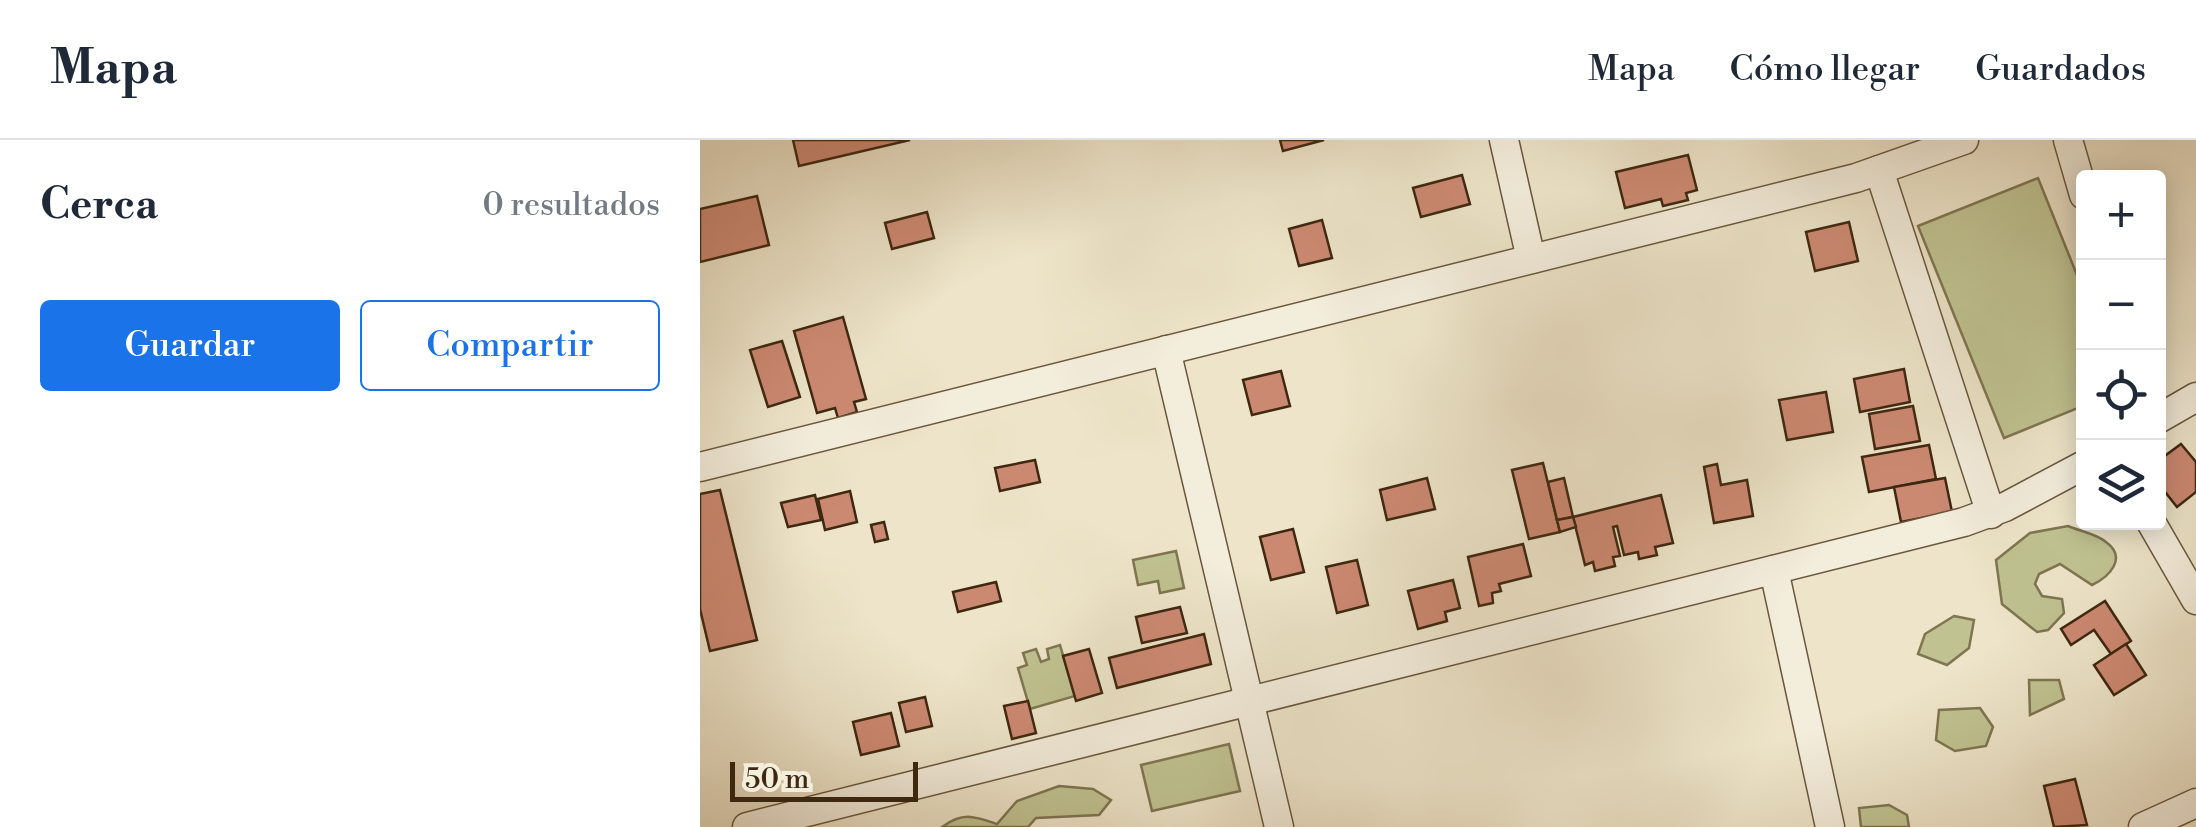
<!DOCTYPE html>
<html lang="es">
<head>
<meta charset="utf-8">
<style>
	body { margin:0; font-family:"Libre Bodoni",serif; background:#f6f6f7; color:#1f2937 }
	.controls { position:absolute; right:30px; top:30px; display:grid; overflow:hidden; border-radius:10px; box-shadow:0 5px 25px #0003 }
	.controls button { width:90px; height:90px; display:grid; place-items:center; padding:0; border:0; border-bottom:2px solid #e0e1e3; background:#fff; color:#1f2937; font:50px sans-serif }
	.scale { position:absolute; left:30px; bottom:25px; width:188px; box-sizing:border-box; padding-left:10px; border:5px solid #3e2810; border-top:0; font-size:28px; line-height:35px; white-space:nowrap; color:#3e2810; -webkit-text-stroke:8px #f3eddc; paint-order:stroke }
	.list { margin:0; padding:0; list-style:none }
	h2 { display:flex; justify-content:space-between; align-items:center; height:130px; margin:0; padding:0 40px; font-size:42px }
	h2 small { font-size:32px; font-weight:400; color:#747a83 }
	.actions { display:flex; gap:20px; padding:30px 40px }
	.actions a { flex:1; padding:22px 0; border:2px solid #1a73e8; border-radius:10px; text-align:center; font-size:35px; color:#1a73e8 }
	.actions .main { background:#1a73e8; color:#fff }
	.icon { flex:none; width:55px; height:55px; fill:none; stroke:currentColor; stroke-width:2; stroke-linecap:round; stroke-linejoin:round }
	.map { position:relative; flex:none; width:1496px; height:687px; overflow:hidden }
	header { display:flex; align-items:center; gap:60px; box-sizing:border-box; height:140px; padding:0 50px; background:#fff; border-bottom:2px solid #e0e1e3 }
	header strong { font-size:48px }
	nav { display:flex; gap:55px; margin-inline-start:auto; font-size:35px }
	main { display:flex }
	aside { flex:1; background:#fff }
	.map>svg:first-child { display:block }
</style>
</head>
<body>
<header>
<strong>Mapa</strong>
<nav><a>Mapa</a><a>Cómo llegar</a><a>Guardados</a></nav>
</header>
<main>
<aside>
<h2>Cerca<small>0 resultados</small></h2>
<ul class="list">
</ul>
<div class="actions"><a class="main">Guardar</a><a>Compartir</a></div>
</aside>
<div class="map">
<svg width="1496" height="687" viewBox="0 0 1496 687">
	<rect width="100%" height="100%" fill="#ede4c9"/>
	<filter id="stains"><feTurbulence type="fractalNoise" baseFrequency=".002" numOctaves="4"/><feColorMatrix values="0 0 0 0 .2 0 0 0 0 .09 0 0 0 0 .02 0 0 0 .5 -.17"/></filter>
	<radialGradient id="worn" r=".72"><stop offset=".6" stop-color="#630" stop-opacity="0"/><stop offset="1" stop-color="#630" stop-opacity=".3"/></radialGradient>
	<g fill="#c0c291" stroke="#7f7550" stroke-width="2.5">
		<polygon points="1338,38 1383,150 1383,266 1304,298 1218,86"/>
		<path d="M1368,386C1379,391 1397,394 1406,402C1428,418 1409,437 1392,445L1360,424L1339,434L1335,444L1342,456L1362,459L1364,473L1348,490L1337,492L1302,464L1296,420L1330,393Z"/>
		<polygon points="476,411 484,448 460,453 458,441 438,445 433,420"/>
		<polygon points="1254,476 1274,480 1269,508 1247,525 1218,514 1225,494"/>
		<polygon points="360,505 375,556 330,569 318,528 327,525 323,513 336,509 341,522 349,519 347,509"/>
		<polygon points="1329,540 1359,540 1364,559 1330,575"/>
		<polygon points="1280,568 1293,587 1286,606 1255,611 1236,600 1239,570"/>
		<polygon points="529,604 540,651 452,671 441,625"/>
		<path d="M359,646L393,649L411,660L399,675L336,678L328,687H242C263,672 273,676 297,684L317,661Z"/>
		<polygon points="1189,665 1207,675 1209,687 1161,687 1159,668"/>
	</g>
	<g fill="#cc8972" stroke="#3e2810" stroke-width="2.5">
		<polygon points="93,0 210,0 99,26"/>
		<polygon points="580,0 624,0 583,11"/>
		<polygon points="988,15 997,50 986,53 988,60 963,66 961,59 925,68 916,32"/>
		<polygon points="762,35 770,64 721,77 713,48"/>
		<polygon points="57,56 69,105 0,122 0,69"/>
		<polygon points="227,72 234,98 192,109 185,83"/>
		<polygon points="622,80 632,118 599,126 589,89"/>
		<polygon points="1149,82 1158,121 1115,131 1106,92"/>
		<polygon points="143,177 166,259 154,262 157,272 138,278 135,268 117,273 94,191"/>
		<polygon points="82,201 100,257 68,267 50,210"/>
		<polygon points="1204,229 1210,262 1160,272 1154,239"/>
		<polygon points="581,231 590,266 552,275 543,240"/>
		<polygon points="1126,252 1133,292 1087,300 1079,260"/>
		<polygon points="1213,266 1220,301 1175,309 1169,274"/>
		<polygon points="1481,304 1496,322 1496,352 1477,367 1458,343 1458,321"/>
		<polygon points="1229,305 1236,339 1169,352 1162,317"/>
		<polygon points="335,320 340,342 300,351 295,328"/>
		<polygon points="843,323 860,392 829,399 812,330"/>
		<polygon points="1017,324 1021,345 1047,340 1053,376 1014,383 1004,327"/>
		<polygon points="727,338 735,369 687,380 680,350"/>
		<polygon points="864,338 873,377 857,380 848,342"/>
		<polygon points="1245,338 1252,372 1201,382 1194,347"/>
		<polygon points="20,350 57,500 10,511 0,469 0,354"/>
		<polygon points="150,351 157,382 125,390 118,359"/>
		<polygon points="115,355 121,380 88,387 81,363"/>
		<polygon points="961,355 973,403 955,407 957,415 939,419 938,412 924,415 917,386 913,387 920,416 913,417 915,426 895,431 893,422 885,425 873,377"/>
		<polygon points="873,377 876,387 860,392 857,380"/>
		<polygon points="184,382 188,399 175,402 171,385"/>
		<polygon points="593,389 604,432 571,440 560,397"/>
		<polygon points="823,404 831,436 799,444 801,451 792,453 793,463 779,466 768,417"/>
		<polygon points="657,420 668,465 637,473 626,427"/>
		<polygon points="753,440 760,468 745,472 747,481 718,489 708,451"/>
		<polygon points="296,442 301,461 258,472 253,452"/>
		<polygon points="1405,461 1431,501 1411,514 1394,490 1371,505 1361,489"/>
		<polygon points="480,467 487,493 442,503 436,477"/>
		<polygon points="504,494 511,524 417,548 409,518"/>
		<polygon points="1426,504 1446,535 1414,555 1394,525"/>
		<polygon points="389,509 402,553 376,561 363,516"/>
		<polygon points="225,557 232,586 206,592 199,563"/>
		<polygon points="328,561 336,593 312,599 304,566"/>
		<polygon points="191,573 199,606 161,615 153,582"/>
		<polygon points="1375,639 1387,685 1354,687 1344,646"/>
	</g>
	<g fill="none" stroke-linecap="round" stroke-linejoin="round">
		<defs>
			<g id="minor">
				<polyline points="804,0 831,119"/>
				<polyline points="1368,0 1384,55"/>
				<polyline points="1179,30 1291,374"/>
				<polyline points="466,210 579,687"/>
				<polyline points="1458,279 1496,257"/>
				<polyline points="0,327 1156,38 1264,0"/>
				<polyline points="1451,382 1496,460"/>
				<polyline points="1074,430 1130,687"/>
				<polyline points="47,687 1264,382 1305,367 1384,325"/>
				<polyline points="1443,687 1496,663"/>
			</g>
		</defs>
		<use href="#minor" stroke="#6a573e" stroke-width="31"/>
		<use href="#minor" stroke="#f3eddc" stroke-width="28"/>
	</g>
	<rect width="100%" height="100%" filter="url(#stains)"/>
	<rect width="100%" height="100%" fill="url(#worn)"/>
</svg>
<div class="controls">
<button>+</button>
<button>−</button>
<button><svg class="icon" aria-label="locate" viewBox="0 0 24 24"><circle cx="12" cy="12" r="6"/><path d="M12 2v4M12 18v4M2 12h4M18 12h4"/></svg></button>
<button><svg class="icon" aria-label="layers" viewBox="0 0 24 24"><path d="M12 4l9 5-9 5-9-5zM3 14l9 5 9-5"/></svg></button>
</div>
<div class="scale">50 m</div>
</div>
</main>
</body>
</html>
